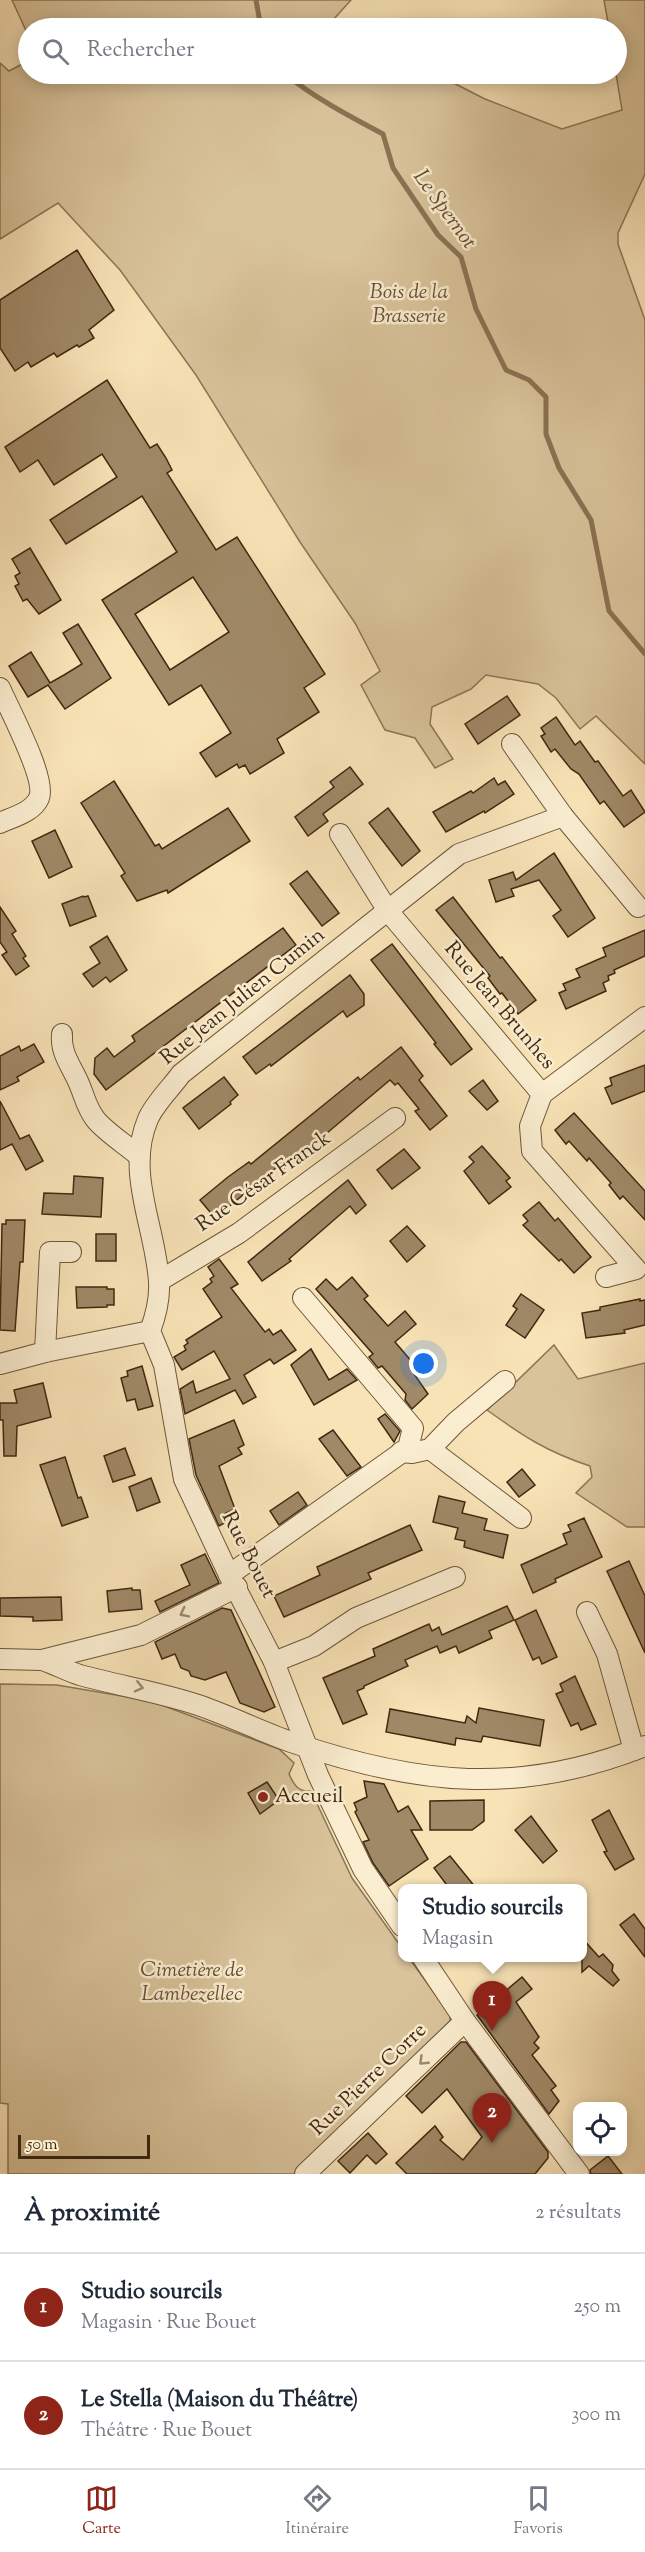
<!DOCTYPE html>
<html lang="fr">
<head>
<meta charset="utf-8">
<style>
	body { margin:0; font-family:"Sorts Mill Goudy",serif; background:#f2f2f3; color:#1f2937 }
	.controls { position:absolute; right:18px; bottom:18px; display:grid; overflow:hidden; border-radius:12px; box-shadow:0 3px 15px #0003 }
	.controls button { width:54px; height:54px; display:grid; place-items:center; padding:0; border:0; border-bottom:2px solid #e0e1e3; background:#fff; color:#1f2937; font:30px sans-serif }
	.scale { position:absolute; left:18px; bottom:15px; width:132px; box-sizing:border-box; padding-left:6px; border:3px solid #412811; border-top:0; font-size:16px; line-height:21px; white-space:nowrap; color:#412811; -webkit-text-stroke:4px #faedd0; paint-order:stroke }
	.you { position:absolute; left:424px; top:1364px; width:21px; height:21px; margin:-15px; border:4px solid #fff; border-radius:50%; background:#1a73e8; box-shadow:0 0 0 9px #1a73e833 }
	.badge { display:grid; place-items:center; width:39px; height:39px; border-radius:50%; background:#8f2418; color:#fff; font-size:20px; font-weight:700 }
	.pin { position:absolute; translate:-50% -50px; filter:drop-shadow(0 2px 3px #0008) }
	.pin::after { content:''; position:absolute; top:32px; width:21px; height:18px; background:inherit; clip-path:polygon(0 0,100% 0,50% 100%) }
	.popup { position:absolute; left:398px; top:1884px; width:189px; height:78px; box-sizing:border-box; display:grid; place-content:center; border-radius:12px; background:#fff; filter:drop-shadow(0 2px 4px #0005); font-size:20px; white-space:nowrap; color:#747a83 }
	.popup b { font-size:22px; color:#1f2937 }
	.popup::after { content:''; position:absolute; left:50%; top:100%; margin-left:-12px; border:12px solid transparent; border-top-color:#fff }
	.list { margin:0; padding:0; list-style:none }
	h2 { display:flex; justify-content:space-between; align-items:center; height:78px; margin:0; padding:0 24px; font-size:26px }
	h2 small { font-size:20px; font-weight:400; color:#747a83 }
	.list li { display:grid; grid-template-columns:39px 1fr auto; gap:18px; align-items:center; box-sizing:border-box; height:108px; padding:0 24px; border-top:2px solid #e0e1e3 }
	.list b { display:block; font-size:22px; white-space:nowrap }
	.list p { margin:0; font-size:20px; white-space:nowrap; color:#747a83 }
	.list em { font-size:20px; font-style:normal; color:#747a83 }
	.icon { flex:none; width:33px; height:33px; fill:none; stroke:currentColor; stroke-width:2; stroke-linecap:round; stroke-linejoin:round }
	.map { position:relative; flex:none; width:645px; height:2174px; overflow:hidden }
	.search { position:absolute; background:#fff; box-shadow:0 3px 15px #0003; left:18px; right:18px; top:18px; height:66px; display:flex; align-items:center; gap:15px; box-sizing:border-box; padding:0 21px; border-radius:33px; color:#747a83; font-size:22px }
	.sheet { height:294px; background:#fff }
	nav { display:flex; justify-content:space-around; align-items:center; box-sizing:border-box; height:84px; border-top:2px solid #e0e1e3; background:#fff; font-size:16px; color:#747a83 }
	nav a { display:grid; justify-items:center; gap:3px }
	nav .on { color:#8f2418 }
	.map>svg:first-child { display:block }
</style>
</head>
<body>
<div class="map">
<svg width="645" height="2174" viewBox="0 0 645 2174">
	<rect width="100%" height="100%" fill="#f8e3b7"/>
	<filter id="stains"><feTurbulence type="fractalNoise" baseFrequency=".00333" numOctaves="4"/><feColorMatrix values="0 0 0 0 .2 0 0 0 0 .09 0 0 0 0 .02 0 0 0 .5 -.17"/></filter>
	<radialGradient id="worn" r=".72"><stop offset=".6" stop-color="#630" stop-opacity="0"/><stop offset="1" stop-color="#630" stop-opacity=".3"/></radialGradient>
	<g fill="#d9c39b" stroke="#8d7656" stroke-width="1.5">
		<polygon points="12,0 351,0 333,20 349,28 28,28 28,35"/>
		<polygon points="604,0 645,0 645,174 618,233 618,244 645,320 645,764 596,716 580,729 556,698 538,684 486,675 471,689 432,707 430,724 453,759 435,768 415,738 385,730 361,685 380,671 355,623 300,542 196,375 120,270 58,203 0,239 0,63 9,71 28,61 28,74 436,74 485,99 562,129 622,110 616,74 616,28 609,28"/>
		<path d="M554,1345L578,1379L645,1363V1527H627L576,1493L592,1477L590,1466C547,1452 523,1436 487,1410Z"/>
		<path d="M0,1684L57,1685L151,1701L279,1749L294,1763L289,1774C294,1785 298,1792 311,1791L352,1878L402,1948V1958H409L450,2015V2021L294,2174H8V2104L0,2103Z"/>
	</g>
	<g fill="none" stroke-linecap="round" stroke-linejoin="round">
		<g stroke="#8a7253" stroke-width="5">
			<polyline points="256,0 261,28"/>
			<path d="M285,74C315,98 349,116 383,134L393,168L438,235L461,257L476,309L506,370L529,380L546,397V434L559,468L591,520L609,611L645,654"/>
		</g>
	</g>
	<g fill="#a08967" stroke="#412811" stroke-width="1.5" fill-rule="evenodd">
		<polygon points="77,250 114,310 89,330 94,338 79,347 77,345 57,357 54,353 31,367 28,362 15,371 0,348 0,300"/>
		<path d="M107,380L150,448L157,444L166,458L172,470L167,473L216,550L237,537L325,674L304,688L319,712L277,739L284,753L250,774L245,765L239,768L237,764L216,777L200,753L231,733L201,685L169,705L102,600L177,552L142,496L66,544L50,520L117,477L102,454L54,485L38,460L20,472L5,447ZM193,577L229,632L170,670L135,614Z"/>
		<polygon points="30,548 61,600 39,614 27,599 23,601 15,586 19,584 15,576 20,573 12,559"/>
		<polygon points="78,624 111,678 65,709 48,685 28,697 9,666 31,652 50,683 64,675 82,664 63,633"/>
		<polygon points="507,696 520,715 478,744 465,724"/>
		<polygon points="556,717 575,745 580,741 595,762 598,761 623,796 631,790 645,812 624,827 604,801 600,804 579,774 571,769 555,749 551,752 541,736 545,734 541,728"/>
		<polygon points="350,767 363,784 323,814 328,821 308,836 295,817 334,787 330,782"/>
		<polygon points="494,778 498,785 505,781 514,794 485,813 484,811 446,832 433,812 471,791 473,793"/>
		<polygon points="114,781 155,846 159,844 162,849 228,808 250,841 168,893 167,890 137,901 121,876 125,873 81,803"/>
		<polygon points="388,808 420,851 402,866 369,823"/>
		<polygon points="55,830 72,867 49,878 32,841"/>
		<polygon points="554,853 595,918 568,937 553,916 561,910 539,880 511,889 514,896 496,902 489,880 513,872 516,880"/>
		<polygon points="307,871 339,913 322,926 290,884"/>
		<polygon points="83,896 84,897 88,896 96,916 70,926 62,904"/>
		<polygon points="453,897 500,958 502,957 536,1000 518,1014 502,993 500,994 488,978 490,976 436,910"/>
		<polygon points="0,907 16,931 12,934 26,956 23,958 29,966 16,975 2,955 7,952 0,942"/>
		<polygon points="283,928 296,945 106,1090 94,1074 95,1058 107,1048 114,1057 135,1041 132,1036"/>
		<polygon points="645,930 645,956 614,970 615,973 608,976 609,980 603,983 606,991 566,1009 559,993 566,990 563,984 580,977 576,969 606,956 603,948"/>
		<polygon points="107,936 127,970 110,982 106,977 93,987 83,974 100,963 90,947"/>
		<polygon points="392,944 472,1049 451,1065 434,1044 436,1043 371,960"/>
		<polygon points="350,975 364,994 364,1005 347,1017 343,1011 271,1066 270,1064 256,1074 243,1057"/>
		<polygon points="34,1044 44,1062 17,1077 19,1081 0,1090 0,1056 19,1046 21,1051"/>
		<polygon points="401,1047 423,1076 419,1080 447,1116 430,1130 415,1111 419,1109 398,1083 395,1085 390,1080 289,1165 280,1171 277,1167 215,1218 200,1200 228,1177 249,1162 251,1164 358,1077 360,1080"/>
		<polygon points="645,1065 645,1091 612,1104 605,1088 612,1085 610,1078"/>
		<polygon points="224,1077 238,1095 230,1102 231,1104 199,1129 183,1108"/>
		<polygon points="483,1080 498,1101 487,1110 469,1091"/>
		<polygon points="0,1101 20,1139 29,1135 43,1161 26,1170 12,1144 0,1150"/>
		<polygon points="574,1113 645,1191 645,1220 623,1196 620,1199 609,1185 611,1183 589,1158 587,1161 569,1141 566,1144 555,1130"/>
		<polygon points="482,1146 510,1178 506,1181 511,1187 489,1204 464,1171 474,1162 469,1157"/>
		<polygon points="404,1149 420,1168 392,1189 377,1170"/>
		<polygon points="74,1176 103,1178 101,1217 42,1214 44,1193 73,1194"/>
		<polygon points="348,1180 366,1205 356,1214 350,1206 289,1259 291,1261 262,1281 248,1262"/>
		<polygon points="539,1202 555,1221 558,1218 591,1257 574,1273 561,1259 559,1261 523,1225 528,1221 523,1215"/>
		<polygon points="6,1220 25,1220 23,1262 20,1262 15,1331 0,1330 2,1224 6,1224"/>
		<polygon points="407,1226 425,1246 407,1262 390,1241"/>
		<rect x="96" y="1234" width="20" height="27"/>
		<polygon points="219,1259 238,1284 231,1288 265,1332 269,1329 273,1335 281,1330 296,1350 274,1364 270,1359 244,1375 256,1397 243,1404 235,1390 185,1414 180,1389 193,1381 196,1393 230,1379 214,1351 182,1370 174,1357 186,1350 184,1346 188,1343 186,1340 222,1317 203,1289 212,1282 210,1279 214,1276 208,1267"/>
		<polygon points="352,1277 368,1296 364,1299 388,1326 405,1311 416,1324 395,1342 419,1370 414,1374 428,1394 412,1409 405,1400 406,1394 382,1366 378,1368 369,1357 373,1354 316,1289 326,1279 337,1290"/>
		<polygon points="76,1287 107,1287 107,1289 114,1289 114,1305 107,1305 107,1307 77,1308"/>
		<polygon points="521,1294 544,1310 525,1338 506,1325 517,1309 513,1306"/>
		<polygon points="640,1299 640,1301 645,1300 645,1325 624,1330 625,1333 586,1338 582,1313 600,1310 600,1307"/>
		<polygon points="311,1349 329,1380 347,1369 357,1380 314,1405 291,1365"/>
		<polygon points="142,1366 153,1406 138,1410 135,1399 127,1401 121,1378 128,1376 127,1371"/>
		<polygon points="43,1383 51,1417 17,1426 16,1456 4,1456 3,1420 0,1420 0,1403 17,1403 14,1390"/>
		<polygon points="385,1414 400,1431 394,1442 378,1419"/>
		<polygon points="234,1420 244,1445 238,1448 242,1454 219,1466 235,1509 226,1513 230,1520 219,1526 196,1475 189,1439"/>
		<polygon points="333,1430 361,1467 347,1476 319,1439"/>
		<polygon points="125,1448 135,1475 113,1482 104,1456"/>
		<polygon points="65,1457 78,1498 81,1497 88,1517 62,1526 40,1465"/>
		<polygon points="522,1469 535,1485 519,1497 507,1482"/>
		<polygon points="151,1478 160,1502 137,1511 129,1487"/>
		<polygon points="298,1492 307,1505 279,1525 270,1511"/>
		<polygon points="439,1496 465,1502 462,1513 487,1519 484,1530 508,1535 503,1558 464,1547 465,1541 455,1539 458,1528 433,1522"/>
		<polygon points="584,1518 602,1557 555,1579 556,1582 533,1593 521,1565 567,1544 563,1534 571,1531 568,1525"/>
		<polygon points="410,1525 422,1550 368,1573 371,1579 284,1617 274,1596 320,1575 317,1567"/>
		<polygon points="205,1554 219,1583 160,1612 155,1601 190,1585 181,1565"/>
		<polygon points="629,1561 645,1596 645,1653 607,1571"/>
		<polygon points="132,1588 132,1590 140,1590 142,1609 109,1612 107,1591"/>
		<polygon points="61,1597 62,1620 33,1621 33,1617 0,1616 0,1598"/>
		<polygon points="507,1606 514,1620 489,1631 492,1638 459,1653 456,1646 440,1653 437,1646 405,1660 408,1666 364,1686 364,1688 357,1691 367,1714 343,1724 323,1678 375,1656 373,1649 429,1624 432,1631 439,1627 442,1635"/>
		<polygon points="222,1608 231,1610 275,1707 264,1712 240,1703 226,1672 205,1680 191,1676 189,1671 181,1668 175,1654 162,1659 155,1642"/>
		<polygon points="536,1610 557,1657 542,1664 539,1657 533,1660 515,1620"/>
		<polygon points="575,1676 596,1724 581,1730 578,1723 571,1726 556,1694 563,1691 560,1684"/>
		<polygon points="479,1708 544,1720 540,1746 483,1736 481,1742 456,1738 455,1745 386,1732 390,1709 465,1723 467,1716 476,1723"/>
		<polygon points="364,1781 384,1784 398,1812 408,1806 422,1830 411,1830 428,1859 389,1886 373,1863 363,1842 369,1840 355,1812 357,1810 354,1803 367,1797"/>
		<polygon points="267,1782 279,1800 260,1814 248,1793"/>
		<polygon points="484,1800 484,1821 472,1830 430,1830 430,1801"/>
		<polygon points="609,1810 634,1859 615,1870 604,1852 607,1851 592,1820"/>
		<polygon points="531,1816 557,1851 543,1863 515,1830"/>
		<polygon points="450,1856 476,1888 449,1888 434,1868"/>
		<polygon points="634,1914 645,1929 645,1957 620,1925"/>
		<polygon points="582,1938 599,1957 603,1954 613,1965 612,1971 619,1980 613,1986 589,1966 582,1972"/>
		<polygon points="522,1977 532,1989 516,2002 539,2037 534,2043 539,2048 532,2055 556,2086 551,2090 559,2101 549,2114 477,2015"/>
		<polygon points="461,2042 466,2042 548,2152 548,2158 535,2174 407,2174 396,2163 435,2126 443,2137 440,2140 463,2160 482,2137 447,2089 422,2113 406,2096"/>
		<polygon points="368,2133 387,2154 376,2164 367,2155 350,2173 338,2161"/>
		<polygon points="608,2156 622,2174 591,2174 590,2170"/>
	</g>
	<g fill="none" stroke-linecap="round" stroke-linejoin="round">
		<defs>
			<g id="minor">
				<path d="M0,688C9,709 47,779 39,798C33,812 13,817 0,823"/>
				<polyline points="512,744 563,816 638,907"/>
				<polyline points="340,834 388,911 542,1094 530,1126 532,1151 636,1269 606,1277"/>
				<path d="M62,1034C60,1054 73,1068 80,1086C85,1098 87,1109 96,1120C107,1133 125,1144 139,1156"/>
				<polyline points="542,1094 645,1017"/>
				<polyline points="159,1281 239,1233 395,1118"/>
				<path d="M150,1331C156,1315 160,1300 159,1282C156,1228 125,1173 148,1119C155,1103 171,1088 181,1074L459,854L563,816"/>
				<polyline points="45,1352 50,1252 71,1252"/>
				<polyline points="0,1364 45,1352 150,1331 164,1365 184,1479 229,1575 274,1662 318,1775 363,1869 402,1926"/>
				<polyline points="430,1449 521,1518"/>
				<polyline points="401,1452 412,1453 430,1449 456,1422 505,1381"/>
				<polyline points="229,1575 408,1448 413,1428 303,1298"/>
				<polyline points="587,1612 607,1654 634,1750"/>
				<polyline points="0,1659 42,1660 141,1635 237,1587"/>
				<path d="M42,1660C55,1664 67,1671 80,1675C120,1686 159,1692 198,1705C230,1716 260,1731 291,1742C417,1785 520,1796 645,1746"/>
				<polyline points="274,1662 314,1646 356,1618 455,1577"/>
				<polyline points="423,1958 465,2021 579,2174"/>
				<polyline points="305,2174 465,2021"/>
			</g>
		</defs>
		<use href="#minor" stroke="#6f573a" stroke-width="22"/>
		<use href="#minor" stroke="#faedd0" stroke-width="20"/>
	</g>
	<defs><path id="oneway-chevron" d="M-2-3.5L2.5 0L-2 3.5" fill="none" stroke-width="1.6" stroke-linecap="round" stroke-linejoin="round" transform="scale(1.5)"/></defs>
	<g stroke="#9e8a70">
		<use href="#oneway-chevron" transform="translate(184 1613) rotate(153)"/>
		<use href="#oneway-chevron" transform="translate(139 1687) rotate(13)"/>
		<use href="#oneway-chevron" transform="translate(423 2061) rotate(136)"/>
	</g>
	<circle fill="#8f2418" stroke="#faedd0" stroke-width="2" cx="263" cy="1797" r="6"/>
	<g text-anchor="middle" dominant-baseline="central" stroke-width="5" stroke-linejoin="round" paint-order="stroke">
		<g font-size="21" font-style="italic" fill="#674f34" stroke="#faedd0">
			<text x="409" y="293">Bois de la<tspan x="409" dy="24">Brasserie</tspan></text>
			<text x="192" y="1971">Cimetière de<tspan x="192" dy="24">Lambezellec</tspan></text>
		</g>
		<g font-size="21" fill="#412811" stroke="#faedd0">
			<text transform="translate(243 997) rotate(-39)">Rue Jean Julien Cumin</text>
			<text transform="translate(499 1006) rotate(50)">Rue Jean Brunhes</text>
			<text transform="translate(264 1182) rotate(-35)">Rue César Franck</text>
			<text transform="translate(248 1555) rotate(63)">Rue Bouet</text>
			<text transform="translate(369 2080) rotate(-44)">Rue Pierre Corre</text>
		</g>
		<g font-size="21" fill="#412811" stroke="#faedd0" text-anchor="start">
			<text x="275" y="1797">Accueil</text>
		</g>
		<g font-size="22" font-style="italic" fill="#654d32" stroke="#faedd0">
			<text transform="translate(444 210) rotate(54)">Le Spernot</text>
		</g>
	</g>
	<rect width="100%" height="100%" filter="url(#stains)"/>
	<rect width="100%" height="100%" fill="url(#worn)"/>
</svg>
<div class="controls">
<button><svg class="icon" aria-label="locate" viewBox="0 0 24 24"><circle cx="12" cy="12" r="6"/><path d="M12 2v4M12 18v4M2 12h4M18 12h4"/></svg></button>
</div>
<div class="scale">50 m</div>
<div class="you"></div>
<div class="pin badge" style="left:492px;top:2031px">1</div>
<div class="popup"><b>Studio sourcils</b>Magasin</div>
<div class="pin badge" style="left:492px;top:2143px">2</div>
<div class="search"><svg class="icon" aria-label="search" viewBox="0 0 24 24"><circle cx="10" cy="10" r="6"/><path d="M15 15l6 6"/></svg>Rechercher</div>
</div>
<section class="sheet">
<h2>À proximité<small>2 résultats</small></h2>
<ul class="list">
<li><span class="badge">1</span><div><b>Studio sourcils</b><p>Magasin · Rue Bouet</p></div><em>250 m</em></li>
<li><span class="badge">2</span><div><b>Le Stella (Maison du Théâtre)</b><p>Théâtre · Rue Bouet</p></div><em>300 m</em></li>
</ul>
</section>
<nav>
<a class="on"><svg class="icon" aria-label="map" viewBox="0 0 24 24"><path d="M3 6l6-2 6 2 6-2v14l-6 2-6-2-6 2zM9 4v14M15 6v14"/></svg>Carte</a>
<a><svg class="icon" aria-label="directions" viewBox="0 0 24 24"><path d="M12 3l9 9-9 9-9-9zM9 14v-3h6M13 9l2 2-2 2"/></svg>Itinéraire</a>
<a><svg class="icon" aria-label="saved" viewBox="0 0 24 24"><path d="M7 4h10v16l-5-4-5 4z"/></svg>Favoris</a>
</nav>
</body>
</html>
